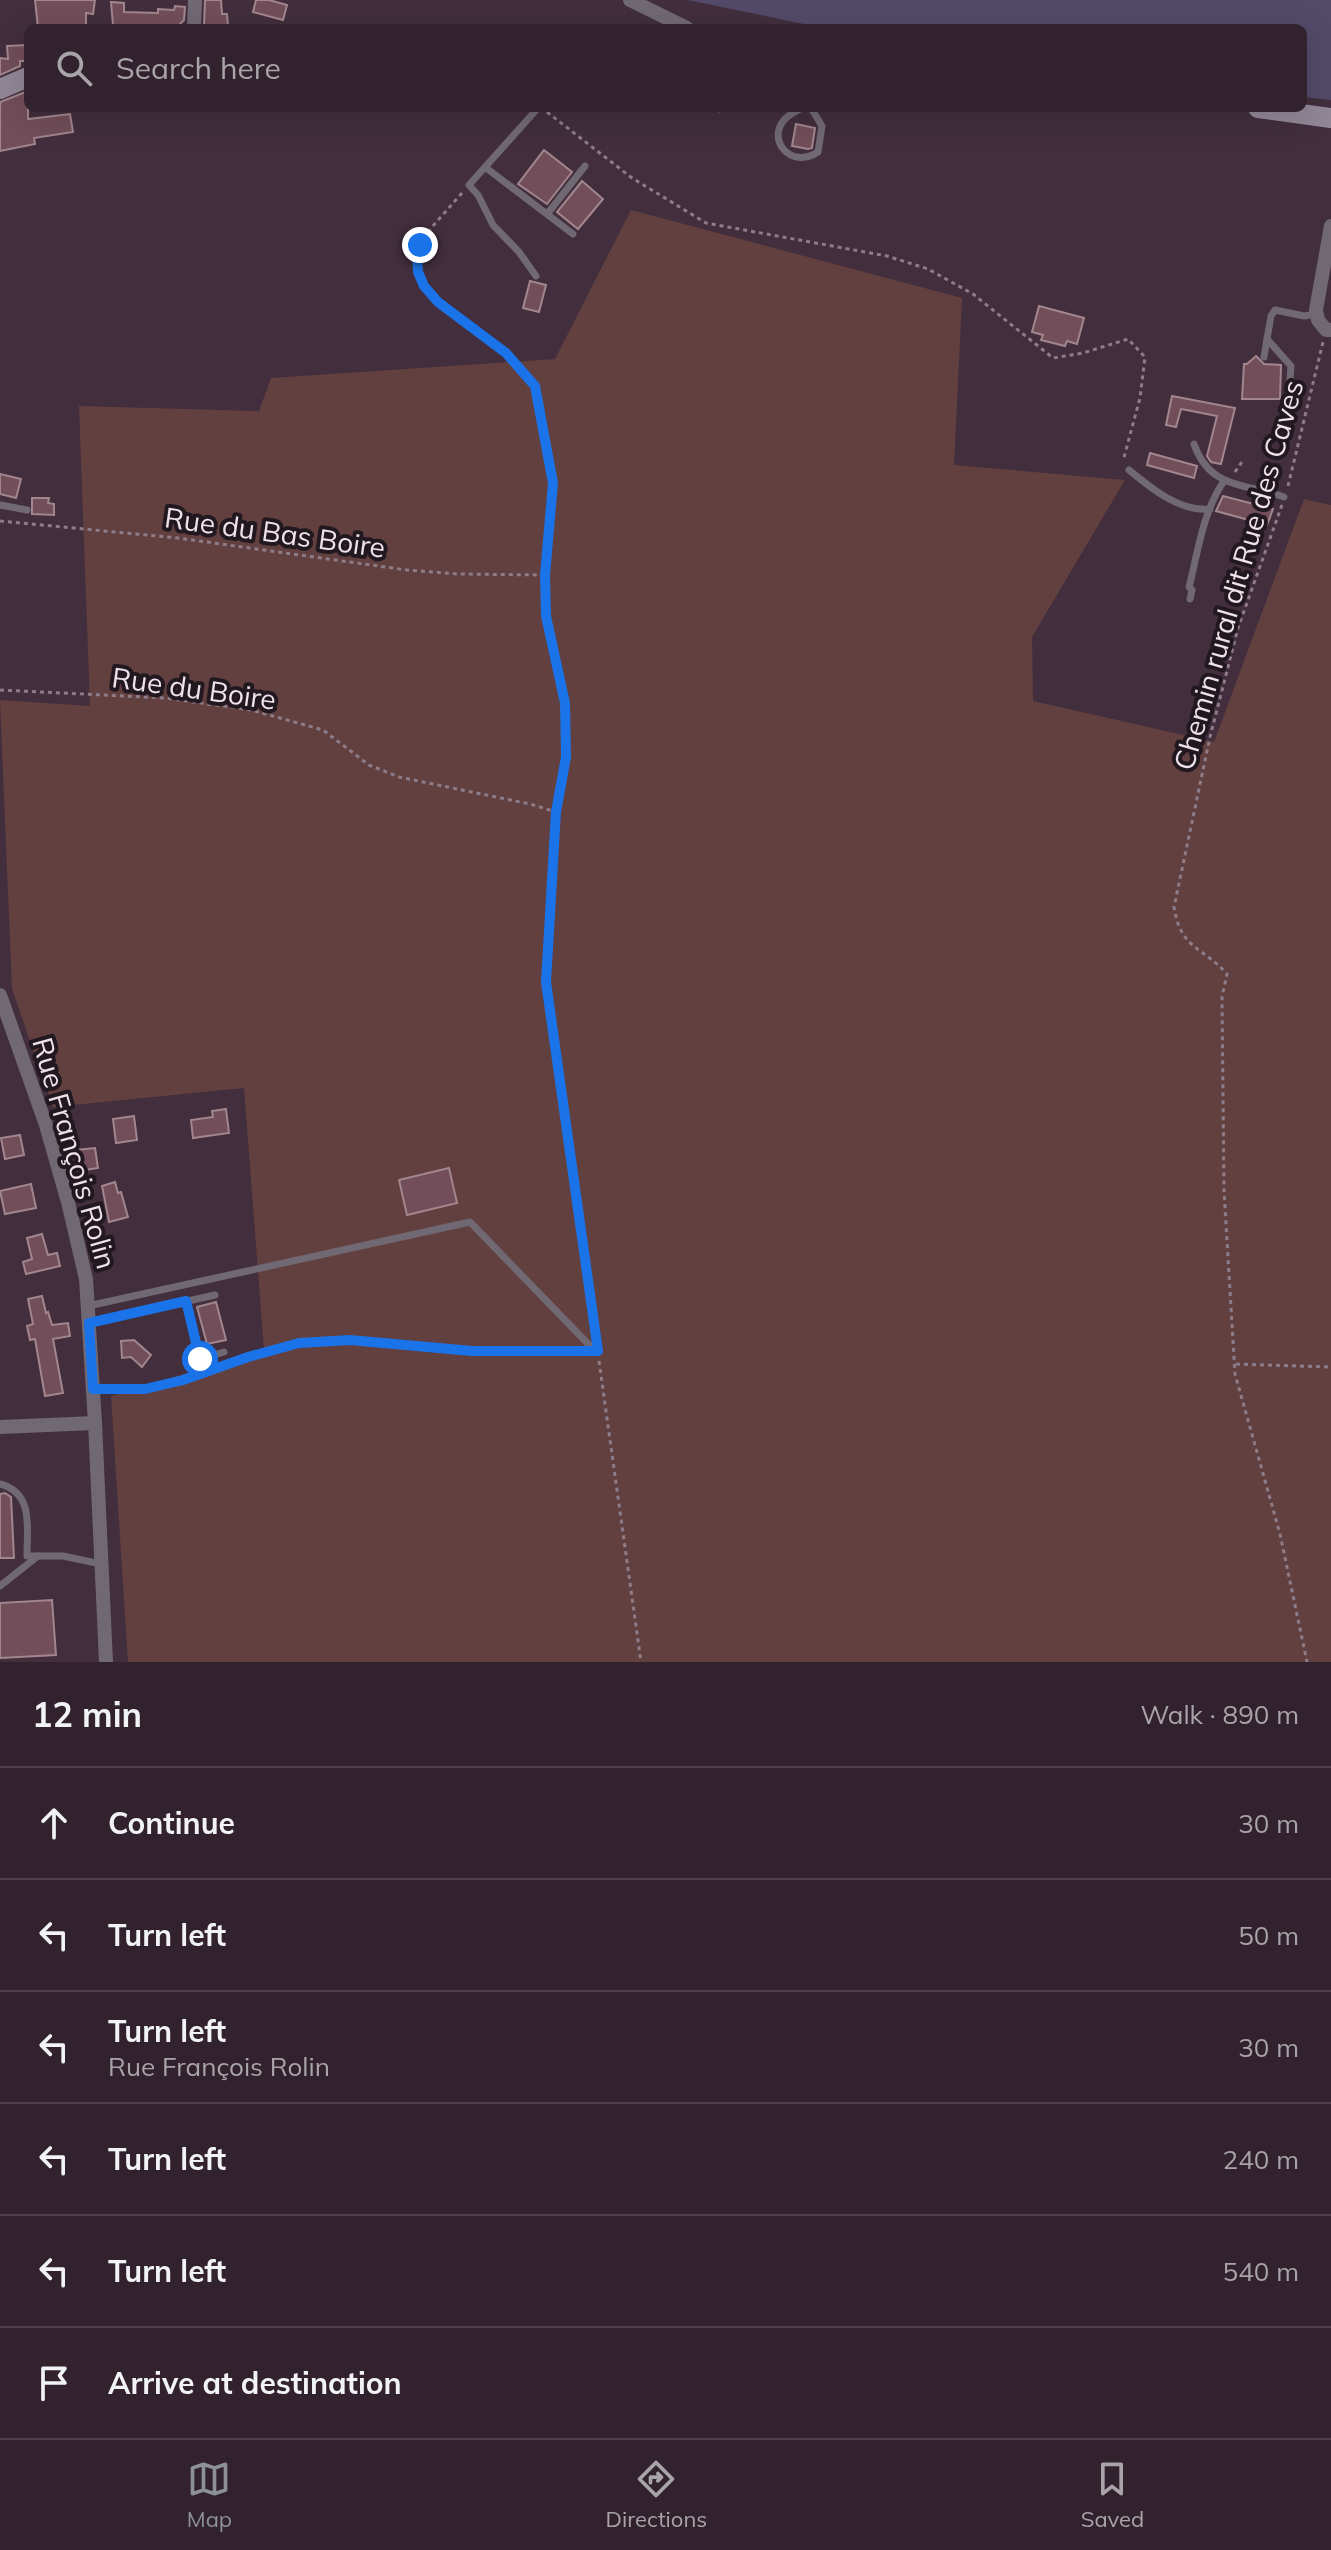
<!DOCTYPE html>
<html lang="en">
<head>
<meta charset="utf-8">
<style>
	body { margin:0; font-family:Mulish,sans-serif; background:#3d2f39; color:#f1f3f6 }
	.stop { position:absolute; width:24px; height:24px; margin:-18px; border:6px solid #1a73e8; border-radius:50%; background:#fff }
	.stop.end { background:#1a73e8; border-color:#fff; box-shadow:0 2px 8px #0008 }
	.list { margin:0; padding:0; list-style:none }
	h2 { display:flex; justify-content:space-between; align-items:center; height:104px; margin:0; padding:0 32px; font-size:34px }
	h2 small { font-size:26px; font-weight:400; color:#a8a4aa }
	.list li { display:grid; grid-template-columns:52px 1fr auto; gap:24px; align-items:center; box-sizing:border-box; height:112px; padding:0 32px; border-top:2px solid #4d3f49 }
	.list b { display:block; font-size:30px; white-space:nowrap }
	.list p { margin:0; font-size:26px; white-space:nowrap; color:#a8a4aa }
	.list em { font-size:26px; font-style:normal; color:#a8a4aa }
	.icon { flex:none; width:44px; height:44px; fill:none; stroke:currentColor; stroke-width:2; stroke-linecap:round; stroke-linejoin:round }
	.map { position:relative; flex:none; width:1331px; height:1662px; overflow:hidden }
	.search { position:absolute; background:#32222d; box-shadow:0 8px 32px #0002; left:24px; right:24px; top:24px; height:88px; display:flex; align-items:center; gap:20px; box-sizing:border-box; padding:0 28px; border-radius:12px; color:#a8a4aa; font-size:30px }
	.sheet { height:776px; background:#32222d }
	nav { display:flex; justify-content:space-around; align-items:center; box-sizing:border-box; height:112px; border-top:2px solid #4d3f49; background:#32222d; font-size:22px; color:#a8a4aa }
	nav a { display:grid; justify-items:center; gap:4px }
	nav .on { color:#8c9099 }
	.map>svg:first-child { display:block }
</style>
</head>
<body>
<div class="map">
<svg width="1331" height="1662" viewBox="0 0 1331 1662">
	<rect width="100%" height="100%" fill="#422e3c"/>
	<polygon fill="#634040" points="631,210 962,298 954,465 1125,480 1032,637 1033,701 1214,742 1304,499 1331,505 1331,1662 128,1662 111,1396 264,1350 244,1088 53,1107 12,989 0,700 90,706 79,406 259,411 271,378 555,359"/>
	<polygon fill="#524a68" points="688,0 1331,0 1331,100 1303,97 1303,28 823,28"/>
	<g fill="#714e59" stroke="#a2868e" stroke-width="2">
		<polygon points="35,0 95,0 93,14 86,13 86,28 38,28"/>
		<polygon points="205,0 221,0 222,14 227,14 228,26 204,26"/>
		<polygon points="256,0 269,0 287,5 283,20 253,12"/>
		<polygon points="111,2 124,3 124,12 158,13 158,9 174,10 175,6 185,7 184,20 178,26 113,25"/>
		<polygon points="28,45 28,61 20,61 20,66 0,75 0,58 8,59 7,46"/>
		<polygon points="28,91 28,119 70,114 73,132 34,138 35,144 0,151 0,102"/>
		<polygon points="796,124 815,128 812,148 808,149 792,146"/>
		<polygon points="544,150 572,172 547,204 518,184"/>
		<polygon points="582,181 603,199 578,229 557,212"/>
		<polygon points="530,281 546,285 539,312 523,308"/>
		<polygon points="1039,306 1084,318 1077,344 1067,341 1065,346 1041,340 1043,335 1032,332"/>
		<polygon points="1256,356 1264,364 1281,365 1280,399 1242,399 1244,364 1247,364"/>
		<polygon points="1172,396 1235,408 1221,464 1211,462 1207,456 1217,416 1181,409 1176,427 1166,425"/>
		<polygon points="1150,453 1197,466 1194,478 1147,465"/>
		<polygon points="0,474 21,479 16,498 0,494"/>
		<polygon points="1223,496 1273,509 1267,525 1216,511"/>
		<polygon points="32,498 49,498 48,503 54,504 54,515 32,514"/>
		<polygon points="226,1109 229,1133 193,1138 191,1120 213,1117 212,1111"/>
		<polygon points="134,1116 137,1140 116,1143 113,1119"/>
		<polygon points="20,1135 24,1155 5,1159 1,1138"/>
		<polygon points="95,1148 98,1168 78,1171 76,1150"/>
		<polygon points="449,1168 457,1203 407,1215 399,1180"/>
		<polygon points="115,1182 118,1193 121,1192 128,1217 109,1222 102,1186"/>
		<polygon points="31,1184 36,1208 5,1214 0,1191"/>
		<polygon points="42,1234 48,1255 57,1253 60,1266 26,1274 23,1262 32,1259 27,1238"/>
		<polygon points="42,1296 46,1313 48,1312 52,1325 68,1323 70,1336 53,1339 63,1393 45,1396 35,1339 30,1340 27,1326 33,1324 28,1299"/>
		<polygon points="216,1302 226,1340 207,1344 197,1307"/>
		<polygon points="134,1340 151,1355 142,1367 131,1357 122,1358 121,1341"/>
		<polygon points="5,1493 11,1497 14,1558 0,1558 0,1494"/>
		<polygon points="52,1600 56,1655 0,1658 0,1603"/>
	</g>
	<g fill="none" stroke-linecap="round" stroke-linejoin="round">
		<g stroke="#8e7d89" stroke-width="3" stroke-dasharray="4 4" stroke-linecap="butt">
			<polyline points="547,112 632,178 706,223 887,256 928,269 973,294 1053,358 1083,353 1128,339 1145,357 1140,398 1123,461"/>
			<polyline points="462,193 432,227 420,245 417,257 418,272 424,286 438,302 506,353 535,386 553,483 545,575 546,616 565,703 566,757 556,812 546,982 596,1337"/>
			<polyline points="1235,472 1244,459"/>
			<polyline points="1288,486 1323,342"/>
			<path d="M1282,505L1238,628L1210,737L1174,907C1181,950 1201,945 1227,974L1222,997L1224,1191L1235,1374L1280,1534L1307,1662"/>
			<polyline points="0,521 178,538 407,570 458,574 545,575"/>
			<polyline points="0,690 165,698 251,710 323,730 369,765 399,777 530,804 556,812"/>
			<polyline points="599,1361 641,1662"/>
			<polyline points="1236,1364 1331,1367"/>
			<polyline points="105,1389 145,1389 183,1380 248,1357 299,1343 350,1340 472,1351 582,1351"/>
		</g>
		<g stroke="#706973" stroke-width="7">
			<path d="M802,108C797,111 789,114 785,119C766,139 790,170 818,152L822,126L811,108"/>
			<polyline points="719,109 722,108"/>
			<polyline points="485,167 573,234"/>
			<polyline points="548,213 585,166"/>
			<polyline points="536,276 519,252 493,225 478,195 469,185 538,108"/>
			<polyline points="1264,357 1267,339"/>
			<polyline points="1289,394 1291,366 1267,339 1271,316 1275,310 1304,316 1317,314"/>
			<path d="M1194,444C1210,490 1246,483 1284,497"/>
			<path d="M1129,470C1152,489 1180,512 1210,509"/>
			<polyline points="0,505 27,510"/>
			<path d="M1190,599L1192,590L1189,587C1198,552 1203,511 1224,481"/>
			<polyline points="186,1301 200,1359 224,1352"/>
			<polyline points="88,1306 470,1222 594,1350 598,1351"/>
			<polyline points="89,1323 215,1295"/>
			<path d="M0,1484C34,1493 27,1527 27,1556H63L101,1564"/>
			<polyline points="0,1586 38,1556"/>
		</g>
		<g stroke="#706973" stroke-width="14">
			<polyline points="630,0 687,28"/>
			<polyline points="194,28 195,0"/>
			<polyline points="1331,226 1316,310 1318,320 1326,330 1331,330"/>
			<polyline points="0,995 46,1125 68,1202 86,1279 95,1423 106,1662"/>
			<polyline points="0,1427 95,1423"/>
		</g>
		<g stroke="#918695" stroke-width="20">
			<polyline points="0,89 28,77"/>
			<polyline points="1258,108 1331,118"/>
		</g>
	</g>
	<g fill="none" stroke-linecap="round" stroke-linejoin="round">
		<polyline stroke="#1a73e8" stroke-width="10" points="200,1359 186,1301 89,1323 93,1389 145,1389 183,1380 248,1357 299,1343 350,1340 472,1351 598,1351 546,982 556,812 566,757 565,703 546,616 545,575 553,483 535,386 506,353 438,302 424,286 418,272 417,257 420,245"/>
	</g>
	<g text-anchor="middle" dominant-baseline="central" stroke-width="8" stroke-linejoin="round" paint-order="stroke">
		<g font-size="28" fill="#efe2eb" stroke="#221920">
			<text transform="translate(275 532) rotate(8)">Rue du Bas Boire</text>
			<text transform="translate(1238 575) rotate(-74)">Chemin rural dit Rue des Caves</text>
			<text transform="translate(194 688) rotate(8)">Rue du Boire</text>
			<text transform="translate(75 1153) rotate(74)">Rue François Rolin</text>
		</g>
	</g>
</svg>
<div class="stop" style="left:200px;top:1359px"></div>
<div class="stop end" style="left:420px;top:245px"></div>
<div class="search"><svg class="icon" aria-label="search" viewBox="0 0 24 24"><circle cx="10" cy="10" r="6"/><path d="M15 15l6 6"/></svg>Search here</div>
</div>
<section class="sheet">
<h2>12 min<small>Walk · 890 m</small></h2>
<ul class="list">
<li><svg class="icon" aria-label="ahead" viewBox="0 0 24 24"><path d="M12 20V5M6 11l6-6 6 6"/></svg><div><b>Continue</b></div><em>30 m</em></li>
<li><svg class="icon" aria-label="left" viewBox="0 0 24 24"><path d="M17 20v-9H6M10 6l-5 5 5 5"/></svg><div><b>Turn left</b></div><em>50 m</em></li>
<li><svg class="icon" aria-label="left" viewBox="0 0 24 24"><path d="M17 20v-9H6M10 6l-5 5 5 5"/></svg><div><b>Turn left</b><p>Rue François Rolin</p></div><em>30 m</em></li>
<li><svg class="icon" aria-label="left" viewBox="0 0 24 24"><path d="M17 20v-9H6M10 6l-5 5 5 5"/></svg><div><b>Turn left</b></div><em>240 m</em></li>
<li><svg class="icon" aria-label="left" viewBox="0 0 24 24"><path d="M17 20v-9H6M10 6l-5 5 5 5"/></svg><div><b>Turn left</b></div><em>540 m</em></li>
<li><svg class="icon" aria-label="arrive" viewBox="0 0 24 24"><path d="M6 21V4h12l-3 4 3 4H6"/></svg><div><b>Arrive at destination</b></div></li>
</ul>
</section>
<nav>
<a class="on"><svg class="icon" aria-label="map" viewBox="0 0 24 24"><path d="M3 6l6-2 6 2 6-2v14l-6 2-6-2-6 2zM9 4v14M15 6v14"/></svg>Map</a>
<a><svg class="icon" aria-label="directions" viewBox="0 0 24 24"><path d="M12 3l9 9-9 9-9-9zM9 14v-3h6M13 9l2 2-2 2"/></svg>Directions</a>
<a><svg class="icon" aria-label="saved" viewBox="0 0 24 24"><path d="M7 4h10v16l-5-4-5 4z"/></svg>Saved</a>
</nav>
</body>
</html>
